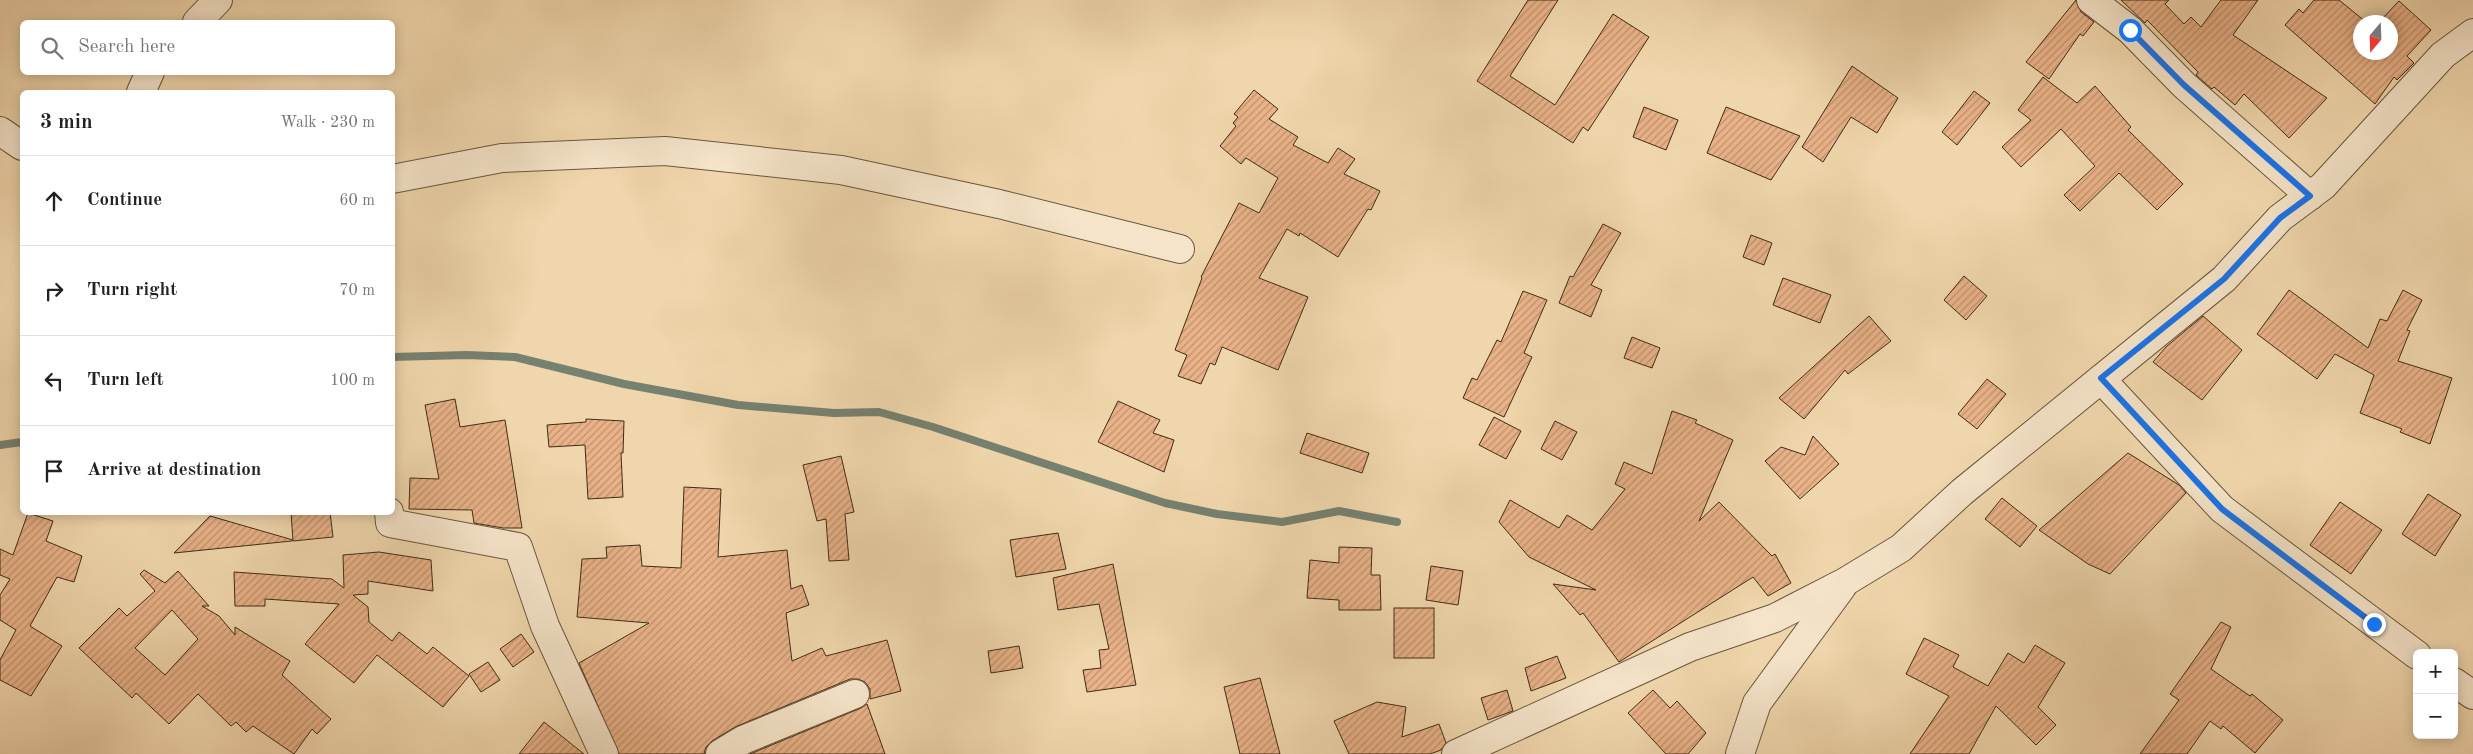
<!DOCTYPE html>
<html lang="en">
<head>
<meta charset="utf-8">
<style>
	body { margin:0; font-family:"Old Standard TT",serif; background:#f6f6f6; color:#222 }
	.controls { position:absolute; right:15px; bottom:15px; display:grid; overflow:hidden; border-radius:8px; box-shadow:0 2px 12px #0003 }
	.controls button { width:45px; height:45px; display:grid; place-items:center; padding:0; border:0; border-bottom:1px solid #e0e0e0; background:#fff; color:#222; font:25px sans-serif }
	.compass { position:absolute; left:2353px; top:15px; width:45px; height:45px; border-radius:50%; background:#fff; box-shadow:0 2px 12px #0003; rotate:199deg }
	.stop { position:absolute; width:15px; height:15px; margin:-11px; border:4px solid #1a73e8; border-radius:50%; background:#fff }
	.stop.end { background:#1a73e8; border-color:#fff; box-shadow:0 1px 5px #0008 }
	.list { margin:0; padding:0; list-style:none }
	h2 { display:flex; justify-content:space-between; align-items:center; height:65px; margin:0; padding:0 20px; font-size:21px }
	h2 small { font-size:16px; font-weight:400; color:#767676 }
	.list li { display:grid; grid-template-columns:32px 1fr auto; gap:15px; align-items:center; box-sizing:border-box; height:90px; padding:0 20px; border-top:1px solid #e0e0e0 }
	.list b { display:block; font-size:19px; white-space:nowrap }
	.list em { font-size:16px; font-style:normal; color:#767676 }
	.icon { flex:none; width:28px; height:28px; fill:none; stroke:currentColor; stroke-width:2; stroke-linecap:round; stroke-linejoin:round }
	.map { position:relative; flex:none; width:2473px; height:754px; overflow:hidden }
	.search { position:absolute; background:#fff; box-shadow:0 2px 12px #0003; left:20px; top:20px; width:375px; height:55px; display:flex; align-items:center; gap:12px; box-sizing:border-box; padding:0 18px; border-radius:8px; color:#767676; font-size:19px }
	.panel { position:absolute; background:#fff; box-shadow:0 2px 12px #0003; left:20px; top:90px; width:375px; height:425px; border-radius:8px }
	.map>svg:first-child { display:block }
</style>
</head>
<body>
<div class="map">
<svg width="2473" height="754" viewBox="0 0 2473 754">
	<defs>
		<pattern id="building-hatch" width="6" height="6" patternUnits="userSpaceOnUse" patternTransform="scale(1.25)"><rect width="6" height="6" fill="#e9b288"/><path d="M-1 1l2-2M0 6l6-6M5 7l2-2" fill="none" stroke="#be916e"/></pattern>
	</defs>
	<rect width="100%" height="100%" fill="#f0d6ac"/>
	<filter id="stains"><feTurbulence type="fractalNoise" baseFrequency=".004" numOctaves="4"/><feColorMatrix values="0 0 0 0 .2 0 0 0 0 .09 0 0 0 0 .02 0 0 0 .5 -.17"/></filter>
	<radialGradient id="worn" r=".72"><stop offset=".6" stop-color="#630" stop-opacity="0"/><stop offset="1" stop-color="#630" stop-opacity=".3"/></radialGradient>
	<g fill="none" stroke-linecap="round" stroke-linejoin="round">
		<g stroke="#768170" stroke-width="8">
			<polyline points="392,357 467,355 515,357 624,384 738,405 834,413 879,412 933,427 1165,503 1217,514 1282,522 1339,511 1397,522"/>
			<polyline points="0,445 22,442"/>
		</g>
	</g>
	<g fill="url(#building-hatch)" stroke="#3f2c16" fill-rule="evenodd">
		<polygon points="1528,0 1558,0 1510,76 1555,105 1613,14 1649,37 1588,131 1583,127 1573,143 1477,81"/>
		<polygon points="2076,0 2081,12 2094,22 2083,36 2080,34 2049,79 2026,62"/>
		<polygon points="2121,0 2169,0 2165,4 2184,24 2191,17 2201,27 2221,0 2258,0 2233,35 2327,98 2289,138 2244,94 2235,105 2214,87 2212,89 2196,75 2198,72 2147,20 2145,23"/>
		<polygon points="2314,0 2339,0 2366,22 2360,22 2360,52 2390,52 2390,22 2379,22 2399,1 2431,30 2407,56 2414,63 2397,80 2394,77 2375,104 2285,25 2299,9 2303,13"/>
		<polygon points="1852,66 1898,98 1877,133 1851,117 1823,162 1802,147"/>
		<polygon points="2043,77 2077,103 2095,86 2131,127 2128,130 2183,184 2157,210 2119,173 2080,211 2064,195 2095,166 2061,129 2021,167 2002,147 2031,120 2018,110"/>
		<polygon points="1254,90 1278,109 1269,119 1298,137 1293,145 1328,163 1338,148 1355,159 1344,174 1380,191 1371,210 1368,209 1338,257 1300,233 1299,236 1287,229 1259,278 1308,297 1278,370 1222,347 1215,365 1210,363 1201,384 1178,376 1187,355 1175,350 1202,278 1201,277 1239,203 1259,213 1278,178 1246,158 1241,164 1220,146 1236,126 1233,123 1238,117 1234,114"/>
		<polygon points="1974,91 1990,103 1957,145 1942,132"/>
		<polygon points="1644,107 1678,120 1666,150 1633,137"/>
		<polygon points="1726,107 1800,136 1771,180 1707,153"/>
		<polygon points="1603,224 1621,233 1591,285 1602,290 1591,317 1559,303 1570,276 1573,277"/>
		<polygon points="1751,235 1772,243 1764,265 1743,257"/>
		<polygon points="1964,276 1987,296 1966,320 1944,300"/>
		<polygon points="1783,278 1831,295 1820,323 1773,305"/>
		<polygon points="2289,290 2368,348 2380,319 2387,321 2403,290 2422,300 2407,330 2410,331 2398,361 2452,378 2430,444 2400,432 2402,429 2360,413 2374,375 2335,354 2317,379 2257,334"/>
		<polygon points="1523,291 1547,300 1524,353 1532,357 1504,417 1463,398 1472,378 1477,380 1497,340 1501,342"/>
		<polygon points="1869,316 1891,341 1848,374 1845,370 1804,419 1779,398"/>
		<polygon points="2203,316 2242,350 2202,400 2153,362 2166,347"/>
		<polygon points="1632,337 1660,348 1652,368 1624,358"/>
		<polygon points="1987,379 2006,394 1977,429 1958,414"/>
		<polygon points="455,399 460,427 505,420 522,528 503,528 474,523 472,510 409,509 410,478 439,479 425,405"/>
		<polygon points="1118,401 1160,420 1153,433 1174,440 1164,472 1098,442"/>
		<polygon points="1672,411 1697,420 1695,423 1733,440 1699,521 1719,502 1772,556 1775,554 1791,583 1768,596 1753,577 1619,662 1583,613 1580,615 1553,584 1596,590 1529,557 1499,522 1510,500 1559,528 1567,515 1592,530 1625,489 1615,484 1624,462 1652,474"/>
		<polygon points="1494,417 1521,431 1506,459 1479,445"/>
		<polygon points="586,419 624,421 623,453 621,453 623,497 588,499 585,445 549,447 547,425 586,422"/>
		<polygon points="1555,421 1577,432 1562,460 1541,449"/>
		<polygon points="1307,433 1369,453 1362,473 1300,453"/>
		<polygon points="1813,436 1839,464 1800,499 1765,461 1781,447 1805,455"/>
		<polygon points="2128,453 2179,485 2186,493 2110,574 2088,564 2039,530"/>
		<polygon points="841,456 854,512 845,514 849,560 829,561 826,519 817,521 803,465"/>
		<polygon points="684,487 721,489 718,557 787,550 791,589 802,585 809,605 786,613 792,661 822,648 826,656 887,640 901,691 870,699 870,689 865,682 858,679 850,679 735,727 712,741 706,747 704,754 619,754 579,663 649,623 577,617 582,559 607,558 606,547 640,545 642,566 681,568"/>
		<polygon points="2428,494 2461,515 2435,556 2402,534"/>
		<polygon points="2002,498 2037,526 2020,547 1985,519"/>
		<polygon points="2340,502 2382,530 2351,574 2310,545"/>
		<polygon points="291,512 330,512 333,537 293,541"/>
		<polygon points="28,513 53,521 46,541 82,556 74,582 57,577 30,626 62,646 31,696 0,680 0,660 16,630 0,620 0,595 10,579 0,575 0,549 13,555"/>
		<polygon points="210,516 293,540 292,541 174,553"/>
		<polygon points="1058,533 1066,569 1016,577 1010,540"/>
		<polygon points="1339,547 1372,548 1371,575 1380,575 1381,610 1339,610 1339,600 1307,598 1310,560 1339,563"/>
		<polygon points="379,552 431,560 433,591 368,581 368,594 353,595 368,607 369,622 392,641 399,632 427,654 433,647 469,676 443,707 377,655 354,683 305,644 339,604 265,599 265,606 235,606 234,572 332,579 344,588 343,555"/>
		<polygon points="1113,564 1136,685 1087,692 1083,670 1101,668 1099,650 1109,649 1099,604 1058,610 1053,578"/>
		<polygon points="1431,566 1463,571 1458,605 1426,600"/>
		<path d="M144,570L165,583L178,571L209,606H202L219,616L235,635V627L290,661L282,675L331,719L317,734L312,729L294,754L253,726L246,732L236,722L231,726L198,694L169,724L136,693L132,698L79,648L119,608L127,616L155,591L140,574ZM172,610L198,639L165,675L135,648Z"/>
		<rect x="1394" y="608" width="40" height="50"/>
		<polygon points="2221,622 2231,627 2211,669 2250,696 2252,694 2283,720 2255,753 2223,726 2221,729 2210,721 2187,754 2140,754 2179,700 2170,694"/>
		<polygon points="521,634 534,652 513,667 500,649"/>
		<polygon points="1924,638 1959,655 1953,667 1988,686 2008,653 2024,663 2035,645 2065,663 2038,707 2056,725 2036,745 1996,706 1969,754 1910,754 1949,696 1906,674"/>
		<polygon points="1019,646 1023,668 991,673 988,651"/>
		<polygon points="1557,656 1566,678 1531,691 1525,668"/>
		<polygon points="488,662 500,680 481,692 469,674"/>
		<polygon points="1260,678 1280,754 1240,754 1224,687"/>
		<polygon points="1507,690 1513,711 1488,720 1481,698"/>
		<polygon points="1653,690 1670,708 1677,701 1706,733 1688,754 1666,754 1628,713"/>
		<polygon points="1377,702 1406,707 1402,737 1439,724 1446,743 1441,750 1430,754 1349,754 1334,721"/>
		<polygon points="867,704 885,754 750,754 861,708"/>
		<polygon points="544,722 584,754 519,754"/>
	</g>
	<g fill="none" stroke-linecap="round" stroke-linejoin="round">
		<defs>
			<g id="street">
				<polyline points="2091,0 2130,30 2184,85 2310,196"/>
				<polyline points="197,22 218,0"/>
				<polyline points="141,92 150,72"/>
				<polyline points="0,131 22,146"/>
				<polyline points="392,179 502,158 665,151 841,170 999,204 1180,249"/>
				<polyline points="2101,379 2222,509 2417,655"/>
				<polyline points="389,512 390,523 518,547 545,626 604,754"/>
				<polyline points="2454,682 2473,695"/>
				<polyline points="720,754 743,740 855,694"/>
				<polyline points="1456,754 1690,647 1775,618 1845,582 1901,548 1962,492 2224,279 2280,218 2323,186 2443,55 2473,33"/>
				<polyline points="1740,754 1757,703 1842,587"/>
			</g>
		</defs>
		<use href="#street" stroke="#6b563c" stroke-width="30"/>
		<use href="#street" stroke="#f5e4c9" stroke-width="28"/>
	</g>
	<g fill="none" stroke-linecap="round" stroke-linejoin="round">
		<polyline stroke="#1a73e8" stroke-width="6" points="2130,30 2184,85 2310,196 2280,218 2224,279 2101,378 2222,509 2374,624"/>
	</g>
	<rect width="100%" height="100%" filter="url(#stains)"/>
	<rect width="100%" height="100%" fill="url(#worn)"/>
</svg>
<div class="controls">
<button>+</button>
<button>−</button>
</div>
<svg class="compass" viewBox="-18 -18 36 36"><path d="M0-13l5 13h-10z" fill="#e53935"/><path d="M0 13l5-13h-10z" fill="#767676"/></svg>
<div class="stop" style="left:2130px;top:30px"></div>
<div class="stop end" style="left:2374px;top:624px"></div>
<div class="search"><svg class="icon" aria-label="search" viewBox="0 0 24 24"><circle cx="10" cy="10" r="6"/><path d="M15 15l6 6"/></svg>Search here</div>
<section class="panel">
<h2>3 min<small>Walk · 230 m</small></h2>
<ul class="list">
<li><svg class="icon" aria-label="ahead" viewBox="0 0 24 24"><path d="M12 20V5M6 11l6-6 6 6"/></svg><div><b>Continue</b></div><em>60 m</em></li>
<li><svg class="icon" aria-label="right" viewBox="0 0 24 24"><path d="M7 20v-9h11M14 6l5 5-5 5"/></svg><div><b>Turn right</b></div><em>70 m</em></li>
<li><svg class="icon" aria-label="left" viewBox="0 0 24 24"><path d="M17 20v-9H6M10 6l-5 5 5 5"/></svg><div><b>Turn left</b></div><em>100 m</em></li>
<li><svg class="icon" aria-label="arrive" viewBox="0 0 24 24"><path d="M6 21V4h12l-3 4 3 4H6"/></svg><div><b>Arrive at destination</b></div></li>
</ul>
</section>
</div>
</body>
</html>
